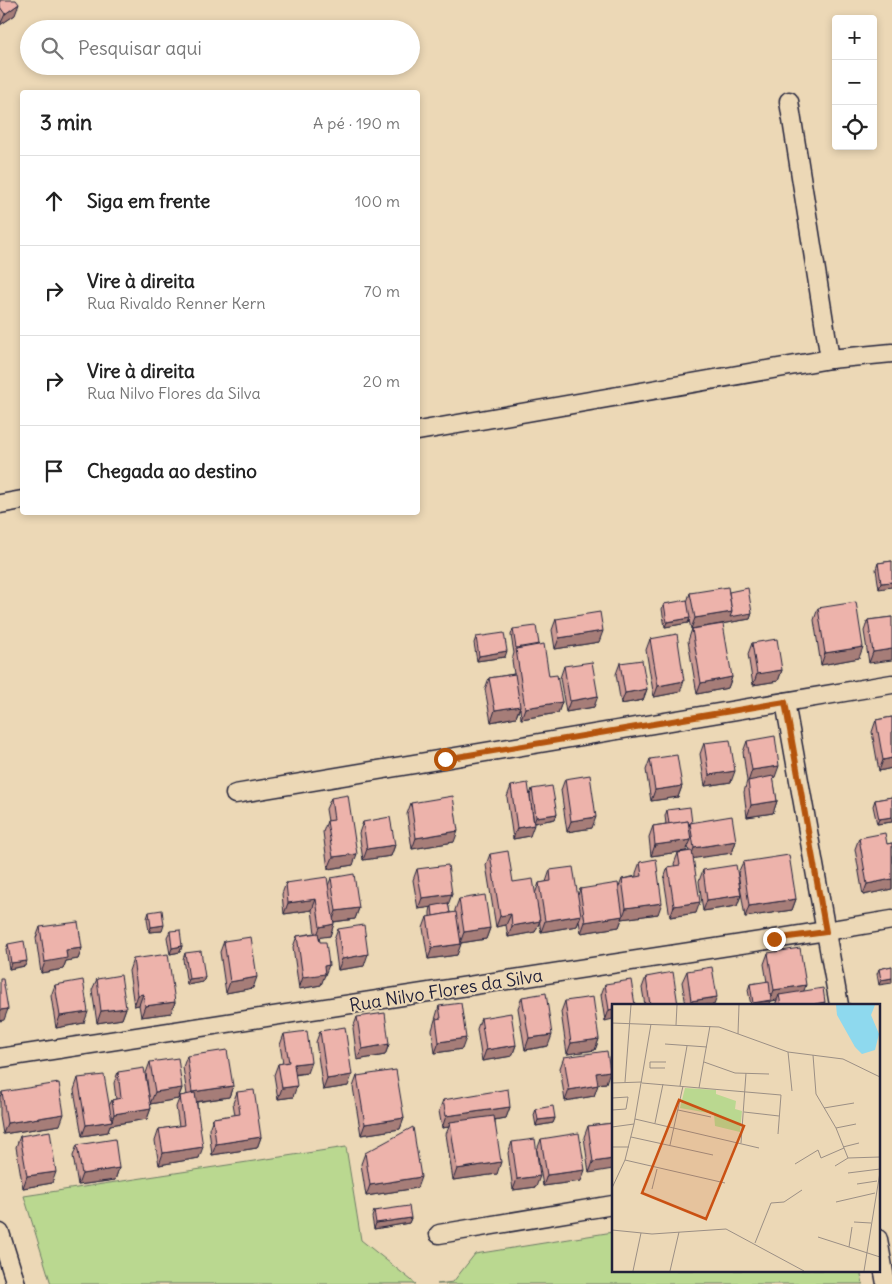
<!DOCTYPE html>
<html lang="pt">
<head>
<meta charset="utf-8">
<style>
	body { margin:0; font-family:Delius,sans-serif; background:#f6f6f6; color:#222 }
	.controls { position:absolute; right:15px; top:15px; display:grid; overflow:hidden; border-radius:5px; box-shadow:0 2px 8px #0003 }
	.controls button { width:45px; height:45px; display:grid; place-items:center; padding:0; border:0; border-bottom:1px solid #e0e0e0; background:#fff; color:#222; font:25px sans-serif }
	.stop { position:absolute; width:15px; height:15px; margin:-11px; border:4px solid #b45309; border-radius:50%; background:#fff }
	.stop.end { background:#b45309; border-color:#fff; box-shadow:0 1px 5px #0008 }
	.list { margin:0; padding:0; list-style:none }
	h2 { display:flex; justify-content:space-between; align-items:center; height:65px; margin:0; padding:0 20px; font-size:21px }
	h2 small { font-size:16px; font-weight:400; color:#767676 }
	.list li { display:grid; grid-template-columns:32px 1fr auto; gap:15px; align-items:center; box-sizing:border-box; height:90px; padding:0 20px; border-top:1px solid #e0e0e0 }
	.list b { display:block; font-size:19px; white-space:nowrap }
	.list p { margin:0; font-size:16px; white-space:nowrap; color:#767676 }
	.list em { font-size:16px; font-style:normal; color:#767676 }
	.icon { flex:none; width:28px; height:28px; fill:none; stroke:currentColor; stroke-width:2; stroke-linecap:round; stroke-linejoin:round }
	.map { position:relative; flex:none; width:892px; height:1284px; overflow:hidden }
	.search { position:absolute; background:#fff; box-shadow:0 2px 8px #0003; left:20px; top:20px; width:400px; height:55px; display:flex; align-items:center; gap:12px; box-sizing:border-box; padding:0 18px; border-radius:28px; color:#767676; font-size:19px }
	.panel { position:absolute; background:#fff; box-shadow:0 2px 8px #0003; left:20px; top:90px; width:400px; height:425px; border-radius:5px }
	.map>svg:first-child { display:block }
</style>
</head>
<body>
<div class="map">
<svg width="892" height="1284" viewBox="0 0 892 1284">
	<rect width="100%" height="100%" fill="#ecd8b6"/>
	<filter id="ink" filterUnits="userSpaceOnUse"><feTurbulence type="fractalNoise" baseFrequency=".02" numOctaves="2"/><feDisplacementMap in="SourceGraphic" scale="10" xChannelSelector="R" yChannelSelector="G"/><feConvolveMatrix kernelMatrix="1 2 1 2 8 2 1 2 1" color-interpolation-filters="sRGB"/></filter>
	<g filter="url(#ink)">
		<g fill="#bad890" stroke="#6e7d66">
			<polygon points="346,1147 361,1240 416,1284 51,1284 24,1196"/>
			<polygon points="613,1232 613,1270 860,1270 863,1284 437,1284 453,1282 475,1254"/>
		</g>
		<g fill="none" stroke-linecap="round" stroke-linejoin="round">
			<defs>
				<g id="street">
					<polyline points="789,101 830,359"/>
					<polyline points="418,431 830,359 892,353"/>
					<polyline points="0,504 22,500"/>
					<polyline points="785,702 839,1005"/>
					<polyline points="235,794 892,684"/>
					<polyline points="0,1058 826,931 892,920"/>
					<polyline points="0,1233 16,1284"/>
					<polyline points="439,1234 613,1205"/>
					<polyline points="878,1239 886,1284"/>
				</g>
			</defs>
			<use href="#street" stroke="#22223b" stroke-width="21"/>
			<use href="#street" stroke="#ecd8b6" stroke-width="18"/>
		</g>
		<g fill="#cc9a93" stroke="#22223b">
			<polygon points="0,0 15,15 0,25"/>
			<polygon points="892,561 879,589 876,569 878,563"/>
			<polygon points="729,592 752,613 750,619 691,629 689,620 688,623 665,627 662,609 664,604 687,602 690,593"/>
			<polygon points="818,608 859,658 821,665 814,620"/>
			<polygon points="892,617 869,663 864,631 868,620"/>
			<polygon points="556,619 599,642 555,649 552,630"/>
			<polygon points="513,629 539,644 538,645 549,676 562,702 558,713 521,719 520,708 516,717 491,722 485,689 489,678 514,674 512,660 514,653 511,635"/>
			<polygon points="692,629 732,677 728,688 697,694 688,641"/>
			<polygon points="476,637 505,657 477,661 474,643"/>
			<polygon points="650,639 680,692 654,697 646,650"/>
			<polygon points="752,643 782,670 778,681 753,685 748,654"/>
			<polygon points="620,663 647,689 643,700 621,704 616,674"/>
			<polygon points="564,666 594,707 566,712 560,678"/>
			<polygon points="892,717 892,768 879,771 872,732 876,720"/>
			<polygon points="747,741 775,777 773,778 777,801 773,813 747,817 744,792 747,781 743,752"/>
			<polygon points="704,743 731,782 705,786 700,754"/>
			<polygon points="650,759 682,786 678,797 651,801 646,770"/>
			<polygon points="565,779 592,828 567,832 561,790"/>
			<polygon points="511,786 530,836 513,839 507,797"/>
			<polygon points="532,789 557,814 555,819 534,823 530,795"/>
			<polygon points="892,797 892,822 877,824 873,806 875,800"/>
			<polygon points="331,798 353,865 328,869 323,832 327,821 328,821 326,809"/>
			<polygon points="411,803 454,842 412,849 407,814"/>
			<polygon points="667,810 692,823 736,841 732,853 693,858 696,913 670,917 664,879 668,867 675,866 674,864 678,853 689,851 688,847 686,851 651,856 649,837 653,826 666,824 665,816"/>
			<polygon points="363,822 395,845 391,856 363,860 359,833"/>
			<polygon points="859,838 887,844 892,843 892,889 863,895 855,849"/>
			<polygon points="490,854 513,882 535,894 539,883 546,882 550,870 578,895 580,889 619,887 622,879 636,876 636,873 640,862 658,914 622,919 619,927 581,933 579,921 577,926 541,932 537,905 540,921 535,932 508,937 506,925 496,927 486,865"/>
			<polygon points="743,862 796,899 792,910 745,917 738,873"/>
			<polygon points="417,869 452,894 448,903 450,913 455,913 455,910 459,899 490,928 486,939 461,943 457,955 428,959 423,928 427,917 430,917 430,912 431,907 418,909 413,880"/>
			<polygon points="703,870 741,895 737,906 703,911 699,881"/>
			<polygon points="331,878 359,908 355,919 334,922 330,936 319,937 325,976 324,976 321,985 299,989 293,947 297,936 315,933 312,910 284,914 282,894 286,883 328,886"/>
			<polygon points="149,912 162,931 149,932 147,918"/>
			<polygon points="40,927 82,948 78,959 66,961 63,969 41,973 36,938"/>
			<polygon points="338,929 364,966 338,970 334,940"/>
			<polygon points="170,931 182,946 180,952 170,954 167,937"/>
			<polygon points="224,941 253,988 226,993 220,952"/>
			<polygon points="8,944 25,966 9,969 6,949"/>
			<polygon points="185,953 205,977 203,982 187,985 183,959"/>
			<polygon points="768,953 803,991 824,1005 775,1005 777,1000 771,1001 769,1005 751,1005 748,990 750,984 767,982 764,964"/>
			<polygon points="133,959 175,1002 171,1013 141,1017 139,1005 134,1006 129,971"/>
			<polygon points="892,966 879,985 877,974 879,969"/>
			<polygon points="687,971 714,1005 686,1005 682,982"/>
			<polygon points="646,977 678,1005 645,1005 642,988"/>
			<polygon points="97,979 126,1008 122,1019 97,1023 92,990"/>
			<polygon points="605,984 613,1005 605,1021 601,995"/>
			<polygon points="55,985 84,1023 56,1028 51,996"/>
			<polygon points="522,997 548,1046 525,1050 518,1008"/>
			<polygon points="565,1001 599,1039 595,1050 567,1054 561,1012"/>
			<polygon points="439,1006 462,1049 435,1053 432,1030"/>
			<polygon points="357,1017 389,1044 385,1055 357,1060 353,1028"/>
			<polygon points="481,1018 516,1045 512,1056 482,1061 477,1029"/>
			<polygon points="320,1031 348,1086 323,1090 316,1042"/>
			<polygon points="284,1034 307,1073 295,1075 293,1097 278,1099 274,1075 278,1064 283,1063 280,1045"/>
			<polygon points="187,1056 233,1086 229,1097 197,1102 199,1158 159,1165 155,1141 159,1129 179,1126 176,1107 180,1096 187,1095 183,1067"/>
			<polygon points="564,1057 606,1083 598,1084 594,1096 565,1101 560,1068"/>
			<polygon points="150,1062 182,1088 178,1099 150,1104 146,1073"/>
			<polygon points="118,1072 151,1108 147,1119 110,1125 108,1132 82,1136 74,1090 78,1078 109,1106 112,1100 116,1099 114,1083"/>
			<polygon points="357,1076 404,1118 400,1129 361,1135 353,1087"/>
			<polygon points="2,1092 60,1125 3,1134 0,1116 0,1097"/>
			<polygon points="237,1092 261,1137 257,1148 212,1155 209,1129 213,1118 235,1115 233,1103"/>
			<polygon points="443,1100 510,1107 506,1118 495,1120 497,1174 453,1180 446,1134 449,1127 442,1128 439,1111"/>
			<polygon points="536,1109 555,1118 553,1123 536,1126 534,1115"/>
			<polygon points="613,1123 589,1173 584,1137 588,1126"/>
			<polygon points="20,1136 52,1183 23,1188 16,1147"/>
			<polygon points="541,1139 581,1181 543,1186 537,1150"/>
			<polygon points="512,1142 536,1187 513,1190 508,1153"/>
			<polygon points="77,1145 119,1168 115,1180 78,1185 73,1156"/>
			<polygon points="365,1153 417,1188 366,1196 361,1164"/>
			<polygon points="374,1211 411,1218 409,1223 374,1229 372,1217"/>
		</g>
		<g fill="#a67d78" stroke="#22223b">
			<polygon points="19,4 15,15 0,25 5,14"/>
			<polygon points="892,582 892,587 879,589 881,583"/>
			<polygon points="732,612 752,613 750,619 691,629 695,618"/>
			<polygon points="690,618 688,623 665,627 667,622"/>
			<polygon points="603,631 599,642 555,649 559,638"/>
			<polygon points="863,647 859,658 821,665 825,653"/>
			<polygon points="892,649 892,660 869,663 873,652"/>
			<polygon points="507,651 505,657 477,661 479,656"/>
			<polygon points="782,670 778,681 753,685 757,674"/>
			<polygon points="732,677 728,688 697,694 701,683"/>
			<polygon points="684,681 680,692 654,697 658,686"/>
			<polygon points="647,689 643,700 621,704 625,693"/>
			<polygon points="598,696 594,707 566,712 570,701"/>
			<polygon points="562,702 558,713 521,719 525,708"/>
			<polygon points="520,706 516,717 491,722 495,710"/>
			<polygon points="892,758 892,768 879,771 883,760"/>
			<polygon points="779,766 775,777 748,782 752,770"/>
			<polygon points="735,771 731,782 705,786 709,775"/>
			<polygon points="682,786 678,797 651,801 655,790"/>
			<polygon points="777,801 773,813 747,817 751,805"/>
			<polygon points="557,814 555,819 534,823 536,817"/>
			<polygon points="596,817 592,828 567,832 571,821"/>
			<polygon points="892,817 892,822 877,824 879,819"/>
			<polygon points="534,825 530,836 513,839 517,828"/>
			<polygon points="458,831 454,842 412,849 416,838"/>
			<polygon points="691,840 686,851 651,856 655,845"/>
			<polygon points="736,841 732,853 690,859 694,848"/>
			<polygon points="395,845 391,856 363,860 367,849"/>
			<polygon points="357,854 353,865 328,869 333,857"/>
			<polygon points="892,879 892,889 863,895 867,884"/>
			<polygon points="452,894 448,905 418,909 422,898"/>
			<polygon points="741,895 737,906 703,911 707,900"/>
			<polygon points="316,899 312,910 284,914 288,903"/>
			<polygon points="796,899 792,910 745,917 749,906"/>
			<polygon points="700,902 696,913 670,917 674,906"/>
			<polygon points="662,903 658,914 622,919 626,908"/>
			<polygon points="359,908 355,919 332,922 336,911"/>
			<polygon points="511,914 506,925 496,927 500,916"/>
			<polygon points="581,915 577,926 541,932 545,921"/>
			<polygon points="623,916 619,927 581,933 585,922"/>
			<polygon points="540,921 535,932 508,937 512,926"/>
			<polygon points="334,924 330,936 316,938 320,927"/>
			<polygon points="164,925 162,931 149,932 151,927"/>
			<polygon points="490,928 486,939 460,943 464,932"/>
			<polygon points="461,944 457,955 428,959 432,948"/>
			<polygon points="182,946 180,952 170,954 172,948"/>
			<polygon points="82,948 78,959 66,961 63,969 41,973 45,962 66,950"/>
			<polygon points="368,954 364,966 338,970 342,959"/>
			<polygon points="27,961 25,966 9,969 11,963"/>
			<polygon points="329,965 321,985 299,989 303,977 324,966"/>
			<polygon points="205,977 203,982 187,985 189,979"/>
			<polygon points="257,977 253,988 226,993 230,982"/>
			<polygon points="892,978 892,983 879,985 881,980"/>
			<polygon points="806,985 802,996 779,995 777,1000 771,1001 769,1005 753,1005 753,1003 770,1001 774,990"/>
			<polygon points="143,994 139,1005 134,1006 138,995"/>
			<polygon points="717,997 714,1005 689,1005 691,1001"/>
			<polygon points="175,1002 171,1013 141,1017 145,1006"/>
			<polygon points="825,1002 824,1005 815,1005 815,1004"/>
			<polygon points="126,1008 122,1019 97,1023 101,1011"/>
			<polygon points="8,1009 4,1020 0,1021 0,1010"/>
			<polygon points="613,1009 613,1019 605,1021 609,1010"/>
			<polygon points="88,1012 84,1023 56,1028 60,1016"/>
			<polygon points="552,1035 548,1046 525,1050 529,1038"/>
			<polygon points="466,1038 462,1049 435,1053 439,1042"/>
			<polygon points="599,1039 595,1050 567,1054 571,1043"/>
			<polygon points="389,1044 385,1055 357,1060 362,1049"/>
			<polygon points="516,1045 512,1056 482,1061 486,1050"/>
			<polygon points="311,1062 307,1073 290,1075 294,1064"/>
			<polygon points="610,1071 606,1083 592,1084 596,1073"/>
			<polygon points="352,1075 348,1086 323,1090 327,1079"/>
			<polygon points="598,1085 594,1096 565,1101 569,1090"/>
			<polygon points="233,1086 229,1097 188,1103 192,1092"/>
			<polygon points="297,1086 293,1097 278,1099 282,1088"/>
			<polygon points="182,1088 178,1099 150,1104 155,1092"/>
			<polygon points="510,1107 506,1118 451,1126 450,1122 449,1127 442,1128 446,1116"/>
			<polygon points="151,1108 147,1119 110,1125 108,1132 82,1136 86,1125 112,1121 114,1114"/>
			<polygon points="64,1114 60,1125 3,1134 7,1123"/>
			<polygon points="404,1118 400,1129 361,1135 365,1124"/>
			<polygon points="555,1118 553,1123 536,1126 538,1120"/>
			<polygon points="261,1137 257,1148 212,1155 216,1144"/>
			<polygon points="203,1147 199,1158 159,1165 163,1153"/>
			<polygon points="613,1159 613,1169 589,1173 593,1162"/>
			<polygon points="501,1162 497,1174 453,1180 457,1169"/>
			<polygon points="119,1168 115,1180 78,1185 82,1174"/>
			<polygon points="585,1170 581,1181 543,1186 547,1175"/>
			<polygon points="56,1172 52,1183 23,1188 27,1176"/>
			<polygon points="540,1176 536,1187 513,1190 517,1179"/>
			<polygon points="421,1177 417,1188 366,1196 370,1185"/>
			<polygon points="411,1218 409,1223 374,1229 376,1223"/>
		</g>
		<g fill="#edb3ab" stroke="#22223b">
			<polygon points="0,0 16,0 19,4 5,14 0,7"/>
			<polygon points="892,561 892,582 881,583 878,563"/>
			<polygon points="728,587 732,612 695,618 690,593"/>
			<polygon points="748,588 752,613 730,617 732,612 729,592"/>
			<polygon points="687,600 690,618 667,622 664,604"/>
			<polygon points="856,602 863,647 825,653 818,608"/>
			<polygon points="600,612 603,631 559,638 556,619"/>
			<polygon points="892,617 892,649 873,652 868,620"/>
			<polygon points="723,624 732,677 701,683 692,629"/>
			<polygon points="536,626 539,644 516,648 513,629"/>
			<polygon points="504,633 507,651 479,656 476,637"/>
			<polygon points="677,634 684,681 658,686 650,639"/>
			<polygon points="777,639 782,670 757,674 752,643"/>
			<polygon points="544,644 549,676 557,675 562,702 525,708 516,649"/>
			<polygon points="642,660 647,689 625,693 620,663"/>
			<polygon points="592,662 598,696 570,701 564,666"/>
			<polygon points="515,674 520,706 495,710 489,678"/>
			<polygon points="892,717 892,758 883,760 876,720"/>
			<polygon points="775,736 779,766 752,770 747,741"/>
			<polygon points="730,740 735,771 709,775 704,743"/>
			<polygon points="677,755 682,786 655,790 650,759"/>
			<polygon points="590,775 596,817 571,821 565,779"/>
			<polygon points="773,776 777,801 751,805 748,781"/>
			<polygon points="528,783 534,825 517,828 511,786"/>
			<polygon points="552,786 557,814 536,817 532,789"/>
			<polygon points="348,795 357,854 333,857 327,821 334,820 331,798"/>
			<polygon points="453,796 458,831 416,838 411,803"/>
			<polygon points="892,797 892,817 879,819 875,800"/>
			<polygon points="690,807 692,823 690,823 689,826 688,821 669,824 667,810"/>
			<polygon points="732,816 736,841 694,848 690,823"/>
			<polygon points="390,817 395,845 367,849 363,822"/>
			<polygon points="688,821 691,840 655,845 653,826"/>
			<polygon points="885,833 887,844 892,843 892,879 867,884 859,838"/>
			<polygon points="508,851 513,882 533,879 540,921 512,926 511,914 500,916 490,854"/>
			<polygon points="692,851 700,902 674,906 668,867 680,865 678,853"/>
			<polygon points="789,855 796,899 749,906 743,862"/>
			<polygon points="656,859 662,903 626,908 622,879 642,876 640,862"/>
			<polygon points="448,865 452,894 422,898 417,869"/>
			<polygon points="736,865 741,895 707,900 703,870"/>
			<polygon points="573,867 581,915 545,921 539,883 551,881 550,870"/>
			<polygon points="354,874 359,908 336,911 331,878"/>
			<polygon points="327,877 334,924 320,927 316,899 288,903 286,883"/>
			<polygon points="618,883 623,916 585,922 580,889"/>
			<polygon points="485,895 490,928 464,932 459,899"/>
			<polygon points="448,903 450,913 433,916 432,906"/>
			<polygon points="162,910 164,925 151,927 149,912"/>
			<polygon points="456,912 461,944 432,948 427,917"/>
			<polygon points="78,922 82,948 66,950 67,958 45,962 40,927"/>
			<polygon points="364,925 368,954 342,959 338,929"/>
			<polygon points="180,930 182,946 172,948 170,931"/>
			<polygon points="318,933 320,942 326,942 329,965 324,966 325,974 303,977 297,936"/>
			<polygon points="251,937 257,977 230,982 224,941"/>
			<polygon points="24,941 27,961 11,963 8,944"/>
			<polygon points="800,948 806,985 774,990 768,953"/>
			<polygon points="201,951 205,977 189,979 185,953"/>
			<polygon points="168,954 175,1002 145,1006 143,994 138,995 133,959"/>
			<polygon points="892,966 892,978 881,980 879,969"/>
			<polygon points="712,967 717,997 691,1001 687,971"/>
			<polygon points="673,972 678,1005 650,1005 646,977"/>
			<polygon points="121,975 126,1008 101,1011 97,979"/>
			<polygon points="0,979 3,979 8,1009 0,1010"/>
			<polygon points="83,980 88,1012 60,1016 55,985"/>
			<polygon points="631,980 635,1005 613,1005 613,1009 609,1010 605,984"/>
			<polygon points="769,981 771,1000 753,1003 750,984"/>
			<polygon points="823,988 825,1002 815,1004 815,1005 781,1005 779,995"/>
			<polygon points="546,993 552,1035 529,1038 522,997"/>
			<polygon points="593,997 599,1039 571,1043 565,1001"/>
			<polygon points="461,1003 466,1038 439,1042 436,1019 441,1018 439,1006"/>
			<polygon points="385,1013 389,1044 362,1049 357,1017"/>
			<polygon points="511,1013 516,1045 486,1050 481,1018"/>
			<polygon points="345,1027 352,1075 327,1079 320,1031"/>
			<polygon points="307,1031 311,1062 294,1064 297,1086 282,1088 278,1064 289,1062 284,1034"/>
			<polygon points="227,1050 233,1086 192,1092 187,1056"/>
			<polygon points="607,1051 610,1071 596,1073 598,1085 569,1090 564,1057"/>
			<polygon points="178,1058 182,1088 155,1092 150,1062"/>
			<polygon points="144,1068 151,1108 114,1114 112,1100 121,1098 118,1072"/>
			<polygon points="396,1070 404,1118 365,1124 357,1076"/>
			<polygon points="104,1075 112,1121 86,1125 78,1078"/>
			<polygon points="59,1083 64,1114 7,1123 2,1092"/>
			<polygon points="508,1089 510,1107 446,1116 443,1100"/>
			<polygon points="254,1090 261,1137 216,1144 213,1118 240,1114 237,1092"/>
			<polygon points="195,1093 203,1147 163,1153 159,1129 184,1125 180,1096"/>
			<polygon points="553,1106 555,1118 538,1120 536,1109"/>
			<polygon points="494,1116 501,1162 457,1169 450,1122"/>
			<polygon points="613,1123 613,1159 593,1162 588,1126"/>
			<polygon points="413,1127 421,1177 370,1185 365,1153"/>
			<polygon points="50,1131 56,1172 27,1176 20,1136"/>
			<polygon points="579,1133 585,1170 547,1175 541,1139"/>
			<polygon points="115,1139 119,1168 82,1174 77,1145"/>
			<polygon points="535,1139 540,1176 517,1179 512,1142"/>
			<polygon points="409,1206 411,1218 376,1223 374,1211"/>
		</g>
	</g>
	<g fill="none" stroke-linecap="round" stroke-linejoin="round" filter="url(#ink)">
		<polyline stroke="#b45309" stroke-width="6" points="445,759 785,702 826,932 774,939"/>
	</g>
	<g text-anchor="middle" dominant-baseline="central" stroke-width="4" stroke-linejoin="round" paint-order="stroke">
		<g font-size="18" fill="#22223b" stroke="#ecd8b6">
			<text transform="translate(446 990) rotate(-9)">Rua Nilvo Flores da Silva</text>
		</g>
	</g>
	<g transform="translate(612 1004)">
		<rect width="268" height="268" fill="#ecd8b6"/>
		<path d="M73,84L104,86V90L124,97L123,105L130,107L128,128L103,122L102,110L68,104Z" fill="#bad890"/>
		<path d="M224,1H263L259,11L267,30L263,46L250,50L243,43L225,11Z" fill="#8ed9ee"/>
		<path fill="none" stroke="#9b8f85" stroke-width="1" d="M0,19L107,23L176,48L231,55L268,73M64,21L65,1M126,30L127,1M53,40L95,43M176,48L180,87M201,51L204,90L224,124L236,154M92,58L123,69L157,70M53,64H38V58H54M13,78L19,1M0,79L30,78M30,79L169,91L166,130M68,82L75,42M87,84L98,22M0,94L16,93L14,105L0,106M212,104L242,99M66,106L99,113M132,108L167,112M23,115L147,144M43,119L51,80M0,123L22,120M224,124L244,120M19,133L101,151M129,139L134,69M58,141L71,82M0,143H17M231,143L247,139M13,156L113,179M183,160L206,146L209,154L232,144M223,162L236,154L268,153M236,169L268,165M245,180L265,177M0,184L13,156L22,120L39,20M40,185L45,165M224,198L263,189M242,218L259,219M0,226L40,230L114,225L192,267M206,233L268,253M143,239L159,199L172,198L190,186M237,243L240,223M21,267L29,229M58,267L67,228M252,267L268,168"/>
		<path fill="#ca5113" fill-opacity="0.15" stroke="#ca5113" stroke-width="2.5" d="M67,96L132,122L94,215L30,189Z"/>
		<rect width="268" height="268" fill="none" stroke="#22223b" stroke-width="2.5"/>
	</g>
</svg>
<div class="controls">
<button>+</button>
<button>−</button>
<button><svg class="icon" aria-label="locate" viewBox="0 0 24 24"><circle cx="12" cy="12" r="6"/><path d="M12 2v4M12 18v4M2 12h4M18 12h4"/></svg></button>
</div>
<div class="stop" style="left:445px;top:759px"></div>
<div class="stop end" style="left:774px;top:939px"></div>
<div class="search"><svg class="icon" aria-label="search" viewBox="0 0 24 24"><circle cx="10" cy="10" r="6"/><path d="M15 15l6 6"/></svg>Pesquisar aqui</div>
<section class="panel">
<h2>3 min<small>A pé · 190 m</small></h2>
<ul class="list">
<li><svg class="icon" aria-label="ahead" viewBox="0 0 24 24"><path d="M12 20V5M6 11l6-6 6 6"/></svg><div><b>Siga em frente</b></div><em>100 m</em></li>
<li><svg class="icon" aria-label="right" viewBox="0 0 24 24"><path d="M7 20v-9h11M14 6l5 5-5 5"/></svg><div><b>Vire à direita</b><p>Rua Rivaldo Renner Kern</p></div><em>70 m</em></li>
<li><svg class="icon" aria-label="right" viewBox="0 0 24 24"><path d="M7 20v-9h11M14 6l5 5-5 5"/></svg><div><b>Vire à direita</b><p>Rua Nilvo Flores da Silva</p></div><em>20 m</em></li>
<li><svg class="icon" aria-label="arrive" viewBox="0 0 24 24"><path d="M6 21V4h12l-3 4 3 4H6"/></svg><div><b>Chegada ao destino</b></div></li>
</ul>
</section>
</div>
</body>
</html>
